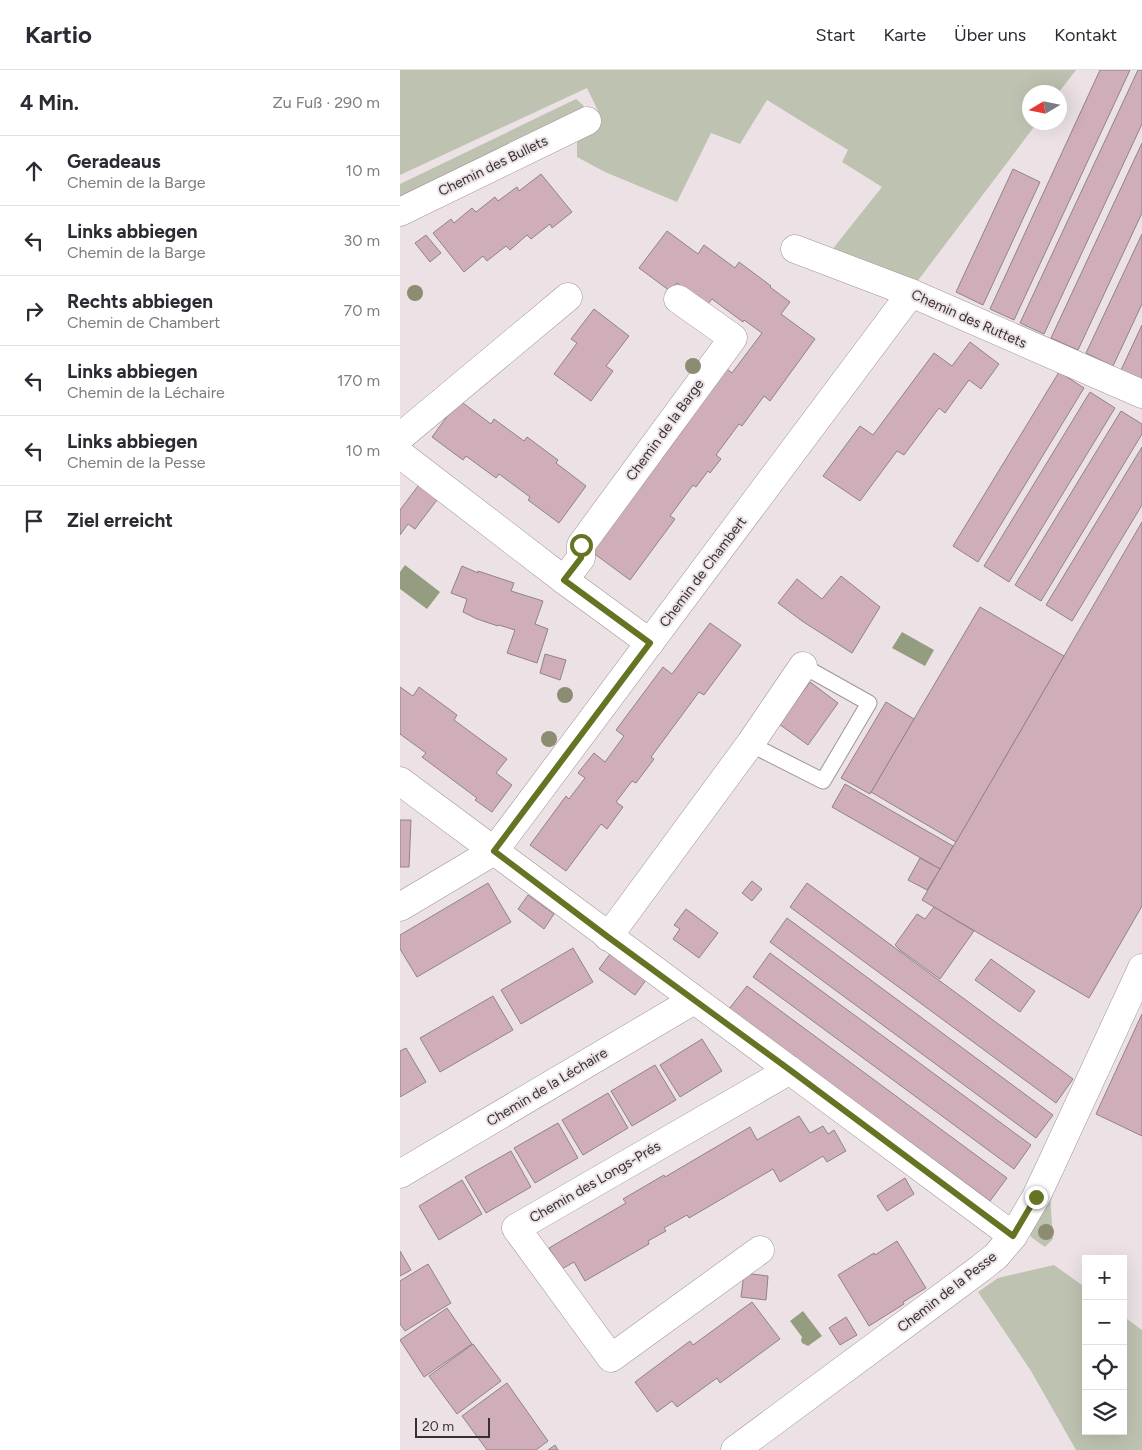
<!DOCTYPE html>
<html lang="de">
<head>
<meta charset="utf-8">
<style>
	body { margin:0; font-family:Figtree,sans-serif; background:#f7f7f7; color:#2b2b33 }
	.controls { position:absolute; right:15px; bottom:15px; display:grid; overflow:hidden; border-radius:0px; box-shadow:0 5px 20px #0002 }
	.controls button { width:45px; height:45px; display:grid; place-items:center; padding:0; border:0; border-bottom:1px solid #e1e1e2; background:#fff; color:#2b2b33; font:25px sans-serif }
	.compass { position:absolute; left:622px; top:15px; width:45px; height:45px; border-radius:50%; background:#fff; box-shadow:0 5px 20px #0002; rotate:260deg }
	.scale { position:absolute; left:15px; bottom:12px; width:75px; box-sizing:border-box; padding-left:5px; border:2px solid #353132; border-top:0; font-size:14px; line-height:18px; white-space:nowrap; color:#353132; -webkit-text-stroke:4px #ece2e5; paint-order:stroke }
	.stop { position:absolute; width:15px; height:15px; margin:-11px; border:4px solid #647422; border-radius:50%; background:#fff }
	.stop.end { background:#647422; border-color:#fff; box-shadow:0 1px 5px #0008 }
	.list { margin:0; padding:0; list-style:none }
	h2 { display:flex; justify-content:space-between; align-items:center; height:65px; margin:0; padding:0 20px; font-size:21px }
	h2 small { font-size:16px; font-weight:400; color:#7c7c81 }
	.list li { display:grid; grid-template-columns:32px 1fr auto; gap:15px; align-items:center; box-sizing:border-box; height:70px; padding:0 20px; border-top:1px solid #e1e1e2 }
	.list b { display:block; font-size:19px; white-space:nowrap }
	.list p { margin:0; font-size:16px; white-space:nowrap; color:#7c7c81 }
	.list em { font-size:16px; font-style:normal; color:#7c7c81 }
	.icon { flex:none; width:28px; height:28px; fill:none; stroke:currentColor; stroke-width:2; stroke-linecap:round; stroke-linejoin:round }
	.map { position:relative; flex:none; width:742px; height:1380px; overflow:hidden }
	header { display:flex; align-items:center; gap:30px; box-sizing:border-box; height:70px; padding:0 25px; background:#fff; border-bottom:1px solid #e1e1e2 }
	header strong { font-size:24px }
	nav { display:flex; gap:28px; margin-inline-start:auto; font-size:18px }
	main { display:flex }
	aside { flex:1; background:#fff }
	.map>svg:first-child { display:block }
</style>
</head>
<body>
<header>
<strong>Kartio</strong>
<nav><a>Start</a><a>Karte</a><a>Über uns</a><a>Kontakt</a></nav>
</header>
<main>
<aside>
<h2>4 Min.<small>Zu Fuß · 290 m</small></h2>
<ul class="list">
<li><svg class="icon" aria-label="ahead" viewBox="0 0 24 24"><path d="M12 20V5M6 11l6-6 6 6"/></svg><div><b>Geradeaus</b><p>Chemin de la Barge</p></div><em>10 m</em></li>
<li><svg class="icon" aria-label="left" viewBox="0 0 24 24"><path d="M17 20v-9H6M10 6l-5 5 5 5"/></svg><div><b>Links abbiegen</b><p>Chemin de la Barge</p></div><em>30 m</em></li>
<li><svg class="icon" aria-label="right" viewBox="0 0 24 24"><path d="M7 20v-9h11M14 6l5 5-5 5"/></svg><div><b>Rechts abbiegen</b><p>Chemin de Chambert</p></div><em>70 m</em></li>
<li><svg class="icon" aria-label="left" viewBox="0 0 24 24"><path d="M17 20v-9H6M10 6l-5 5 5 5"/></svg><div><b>Links abbiegen</b><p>Chemin de la Léchaire</p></div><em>170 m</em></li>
<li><svg class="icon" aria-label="left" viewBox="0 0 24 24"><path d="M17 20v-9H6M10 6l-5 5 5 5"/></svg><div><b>Links abbiegen</b><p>Chemin de la Pesse</p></div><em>10 m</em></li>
<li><svg class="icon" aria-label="arrive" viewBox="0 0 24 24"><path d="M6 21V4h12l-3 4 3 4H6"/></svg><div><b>Ziel erreicht</b></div></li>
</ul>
</aside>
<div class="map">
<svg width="742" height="1380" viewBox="0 0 742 1380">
	<rect width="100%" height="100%" fill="#ece2e5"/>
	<g fill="#bec3b1">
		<polygon points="0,0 676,0 659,22 630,22 630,52 637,53 513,217 427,186 482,117 442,92 448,80 367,30 340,74 311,63 277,132 205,102 177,87 177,69 187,51 200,45 187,18 0,105"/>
		<polygon points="176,29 184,36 180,46 0,132 0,114"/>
		<polygon points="650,1124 653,1169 645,1177 631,1167 630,1161"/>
		<polygon points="654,1195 686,1218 686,1361 723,1361 723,1246 742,1260 742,1380 676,1380 631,1301 578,1222 598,1208"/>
	</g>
	<g fill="#959d81">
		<polygon points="5,495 40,522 27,539 0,519 0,502"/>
		<polygon points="502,562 534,580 525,596 492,578"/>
		<polygon points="403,1241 422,1266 408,1276 402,1273 401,1270 402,1267 390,1251"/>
	</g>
	<g fill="#d0aeb9" stroke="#8e8487">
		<polygon points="700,0 730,0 614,250 590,239"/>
		<polygon points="738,0 742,0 742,54 644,264 620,253"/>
		<polygon points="742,73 742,143 678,280 651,268"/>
		<polygon points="613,99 640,112 583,235 556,222"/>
		<polygon points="141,104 172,142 152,158 150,154 131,169 127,165 110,180 106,176 87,191 83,186 64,202 33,163 51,149 54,153 72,138 76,142 95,127 98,131 117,117 119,121"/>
		<polygon points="267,161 298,184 304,175 335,198 339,192 371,216 370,217 390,232 381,244 415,269 370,331 364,326 342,356 339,354 316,385 321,389 310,403 308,401 296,417 293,415 270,446 275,449 230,510 192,482 255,388 260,391 283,360 279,357 326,298 332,303 362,263 344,250 343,252 312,229 307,235 277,213 270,221 239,198"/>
		<polygon points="742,164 742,234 713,296 686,283"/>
		<polygon points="26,165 41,183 30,192 15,173"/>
		<polygon points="194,239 229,266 206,296 213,301 191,331 154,304 177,273 171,269"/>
		<polygon points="742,255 742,309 721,300"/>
		<polygon points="570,272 599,294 581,319 569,310 545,343 539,338 504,385 497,381 460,431 423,406 460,356 473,365 534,283 552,296"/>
		<polygon points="659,302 684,318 578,492 553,476"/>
		<polygon points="690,322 715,338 609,512 584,496"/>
		<polygon points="59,330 91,354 94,349 124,371 127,367 158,390 156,393 186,416 159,453 128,430 130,427 99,404 96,408 66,386 63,390 32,367"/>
		<polygon points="721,341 742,354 742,364 641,531 615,515"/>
		<polygon points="742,377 742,435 672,551 646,535"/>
		<polygon points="21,412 40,426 15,459 8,454 0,465 0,440"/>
		<polygon points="742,452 742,836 689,928 522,830"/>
		<polygon points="62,496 78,503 78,501 114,513 111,521 143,531 135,554 148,559 137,593 107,583 115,560 99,555 98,556 77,549 63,542 67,529 51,523"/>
		<polygon points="441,506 480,537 452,583 402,551 378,533 397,509 422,529"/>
		<polygon points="580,537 664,586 556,772 471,722"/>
		<polygon points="310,553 341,575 304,625 299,622 251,687 254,689 236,713 232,711 216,732 223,737 207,759 201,754 166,801 130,775 166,726 169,729 185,708 178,703 194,683 205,692 224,666 216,660 263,597 272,604"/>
		<polygon points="145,584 166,590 160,610 140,603"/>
		<polygon points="410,612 438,633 408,675 379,654"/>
		<polygon points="0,617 13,626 19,617 57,645 54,650 107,689 96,703 112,715 92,742 75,730 77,728 22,687 26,683 0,664"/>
		<polygon points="486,632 514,649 470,724 441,708"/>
		<polygon points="445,714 553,776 540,799 432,737"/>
		<polygon points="0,750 11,750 9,797 0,797"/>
		<polygon points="520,788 540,799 527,820 508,810"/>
		<polygon points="352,811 362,819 352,831 342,823"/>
		<polygon points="88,813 111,852 17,907 0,879 0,865"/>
		<polygon points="407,813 673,1009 656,1033 390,837"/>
		<polygon points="128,825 154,844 144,859 118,839"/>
		<polygon points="534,837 574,861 540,909 500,880 495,875 517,844 525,849"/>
		<polygon points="286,839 318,863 299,888 273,869 280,859 274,855"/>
		<polygon points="387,848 653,1045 636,1068 370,872"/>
		<polygon points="173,878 193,912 121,954 101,920"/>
		<polygon points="370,883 631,1075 614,1099 353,907"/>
		<polygon points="210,884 246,910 235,925 199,899"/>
		<polygon points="591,889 635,921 620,942 575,910"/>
		<polygon points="347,916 607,1108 590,1131 329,939"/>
		<polygon points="93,926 113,960 40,1002 20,968"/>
		<polygon points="742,944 742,1066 696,1044"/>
		<polygon points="302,969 322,1001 280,1027 260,995"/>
		<polygon points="6,978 26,1012 0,1027 0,981"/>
		<polygon points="255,995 276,1030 232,1056 211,1021"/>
		<polygon points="208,1023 228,1058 183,1085 162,1050"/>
		<polygon points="399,1046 410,1063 423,1056 428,1064 434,1060 446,1081 427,1092 423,1086 380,1112 373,1099 289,1148 287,1145 264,1158 266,1161 248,1171 249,1174 185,1211 174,1192 162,1199 149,1178 226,1133 223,1129 264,1105 265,1107 350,1057 357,1070"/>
		<polygon points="158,1053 178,1088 135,1113 114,1078"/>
		<polygon points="111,1081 131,1117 86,1143 65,1107"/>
		<polygon points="505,1108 514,1124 487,1141 477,1126"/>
		<polygon points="62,1110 82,1144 39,1170 19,1136"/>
		<polygon points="497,1171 526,1218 503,1232 504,1234 469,1256 438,1205 474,1183 475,1185"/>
		<polygon points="0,1181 11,1200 0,1206"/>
		<polygon points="28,1194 51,1233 5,1261 0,1254 0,1211"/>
		<polygon points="344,1203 368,1206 366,1230 341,1227"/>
		<polygon points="352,1232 380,1269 320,1313 317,1308 277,1337 272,1331 257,1342 235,1312 290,1271 293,1275"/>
		<polygon points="47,1238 72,1274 24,1307 0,1270"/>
		<polygon points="446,1247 457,1265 440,1275 429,1258"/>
		<polygon points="73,1274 101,1311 57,1344 29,1306"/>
		<polygon points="107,1313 148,1371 136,1380 87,1380 62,1346"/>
		<polygon points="155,1375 158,1380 148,1380"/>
	</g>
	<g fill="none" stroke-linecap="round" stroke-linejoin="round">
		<defs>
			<polyline id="lane" points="350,674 423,711 469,633 403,596"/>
			<g id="street">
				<polyline points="0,142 187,51"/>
				<polyline points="395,179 511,223 742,324"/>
				<polyline points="0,367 168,227"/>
				<polyline points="0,384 164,510 250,573"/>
				<polyline points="164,510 181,488 181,475 333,268 278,229"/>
				<polyline points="0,711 613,1166"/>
				<polyline points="0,837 94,781 511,223"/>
				<polyline points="208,867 350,674 403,596"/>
				<polyline points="0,1104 294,930"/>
				<polyline points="360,1180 211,1288 116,1158 390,1000"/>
				<polyline points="335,1380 581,1198 596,1186 613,1166 636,1127 651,1095 742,898"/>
			</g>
		</defs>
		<use href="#lane" stroke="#9f9598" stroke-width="17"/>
		<use href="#street" stroke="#9f9598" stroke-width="29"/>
		<use href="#lane" stroke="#fff" stroke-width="15"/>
		<use href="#street" stroke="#fff" stroke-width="28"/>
	</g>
	<g fill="#8b8c72">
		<circle cx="15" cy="223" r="8"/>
		<circle cx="293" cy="296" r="8"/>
		<circle cx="165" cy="625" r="8"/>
		<circle cx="149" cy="669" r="8"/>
		<circle cx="646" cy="1162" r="8"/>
	</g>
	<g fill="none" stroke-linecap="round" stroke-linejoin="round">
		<polyline stroke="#647422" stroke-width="6" points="181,475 181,488 164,510 250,573 94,781 208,867 390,1000 613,1166 636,1127"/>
	</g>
	<g text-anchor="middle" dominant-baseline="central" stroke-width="4" stroke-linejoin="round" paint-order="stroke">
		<g font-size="14" fill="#353132" stroke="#ece2e5">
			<text transform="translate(93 96) rotate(-26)">Chemin des Bullets</text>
			<text transform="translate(569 249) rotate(24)">Chemin des Ruttets</text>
			<text transform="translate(265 360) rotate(-54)">Chemin de la Barge</text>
			<text transform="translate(303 502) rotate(-53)">Chemin de Chambert</text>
			<text transform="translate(147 1017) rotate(-31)">Chemin de la Léchaire</text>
			<text transform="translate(195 1112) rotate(-30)">Chemin des Longs-Prés</text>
			<text transform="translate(547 1222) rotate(-38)">Chemin de la Pesse</text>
		</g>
	</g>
</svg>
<div class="controls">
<button>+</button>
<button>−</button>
<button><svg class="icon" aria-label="locate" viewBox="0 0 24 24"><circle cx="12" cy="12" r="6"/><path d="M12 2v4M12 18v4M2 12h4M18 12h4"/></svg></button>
<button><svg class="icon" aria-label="layers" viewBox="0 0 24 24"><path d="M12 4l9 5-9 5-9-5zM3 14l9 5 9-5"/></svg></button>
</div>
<svg class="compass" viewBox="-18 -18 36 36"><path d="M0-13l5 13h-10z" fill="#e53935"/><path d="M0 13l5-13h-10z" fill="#7c7c81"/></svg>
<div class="scale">20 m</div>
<div class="stop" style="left:181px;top:475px"></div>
<div class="stop end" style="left:636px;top:1127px"></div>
</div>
</main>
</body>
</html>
